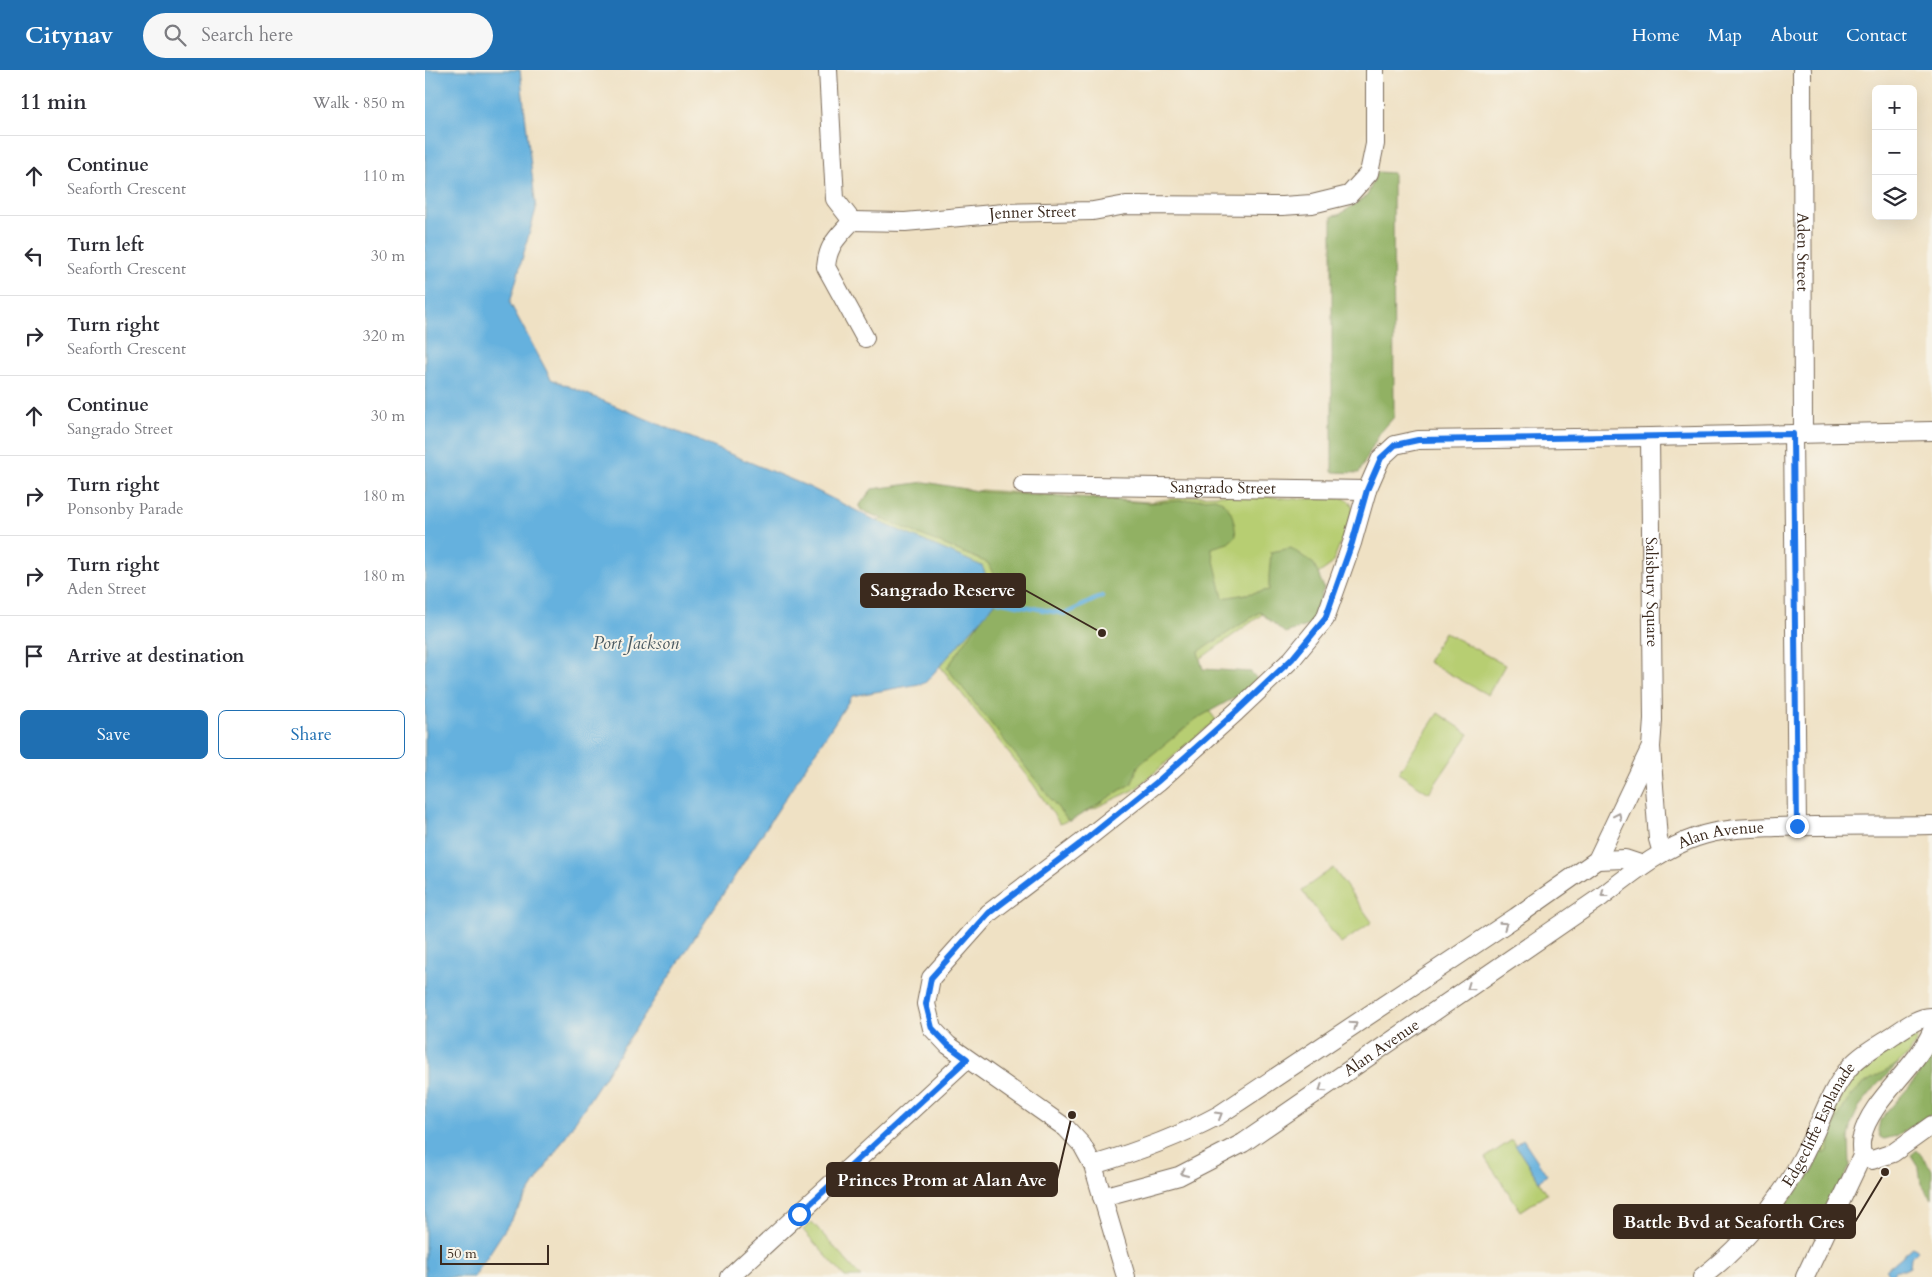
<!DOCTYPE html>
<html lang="en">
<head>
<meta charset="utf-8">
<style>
	body { margin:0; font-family:Cardo,serif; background:#f7f7f7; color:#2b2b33 }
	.controls { position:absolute; right:15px; top:15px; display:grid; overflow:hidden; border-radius:8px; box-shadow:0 5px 20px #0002 }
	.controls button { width:45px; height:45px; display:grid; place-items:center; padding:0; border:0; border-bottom:1px solid #e1e1e2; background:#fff; color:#2b2b33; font:25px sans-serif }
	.scale { position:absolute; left:15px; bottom:12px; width:109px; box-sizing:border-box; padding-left:5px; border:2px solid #3b2a1e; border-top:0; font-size:14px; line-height:18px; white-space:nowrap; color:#3b2a1e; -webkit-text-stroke:4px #f7f3e8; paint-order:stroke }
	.stop { position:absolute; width:15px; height:15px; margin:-11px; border:4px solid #1a73e8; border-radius:50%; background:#fff }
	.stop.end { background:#1a73e8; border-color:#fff; box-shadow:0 1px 5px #0008 }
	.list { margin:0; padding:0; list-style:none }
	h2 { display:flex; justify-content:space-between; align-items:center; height:65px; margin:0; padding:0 20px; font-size:21px }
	h2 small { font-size:16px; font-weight:400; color:#7c7c81 }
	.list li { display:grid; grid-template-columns:32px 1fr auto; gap:15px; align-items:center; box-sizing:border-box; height:80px; padding:0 20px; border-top:1px solid #e1e1e2 }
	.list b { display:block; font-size:19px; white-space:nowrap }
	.list p { margin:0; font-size:16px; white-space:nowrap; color:#7c7c81 }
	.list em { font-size:16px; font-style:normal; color:#7c7c81 }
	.actions { display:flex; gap:10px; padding:15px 20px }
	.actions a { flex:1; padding:11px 0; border:1px solid #1f6fb2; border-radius:8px; text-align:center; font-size:18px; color:#1f6fb2 }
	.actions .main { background:#1f6fb2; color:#fff }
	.icon { flex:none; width:28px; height:28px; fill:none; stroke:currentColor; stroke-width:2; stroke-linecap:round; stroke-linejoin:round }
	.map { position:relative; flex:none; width:1507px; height:1207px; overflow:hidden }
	header { display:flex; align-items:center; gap:30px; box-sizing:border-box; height:70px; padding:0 25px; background:#1f6fb2; color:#fff }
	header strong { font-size:24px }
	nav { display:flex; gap:28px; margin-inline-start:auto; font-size:18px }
	.search { width:350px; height:45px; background:#f7f7f7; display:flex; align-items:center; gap:12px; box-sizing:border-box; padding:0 18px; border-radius:28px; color:#7c7c81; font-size:19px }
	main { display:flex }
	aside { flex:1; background:#fff }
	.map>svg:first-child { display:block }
</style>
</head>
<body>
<header>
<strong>Citynav</strong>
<div class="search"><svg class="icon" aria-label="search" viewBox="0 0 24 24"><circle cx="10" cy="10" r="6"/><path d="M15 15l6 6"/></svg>Search here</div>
<nav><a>Home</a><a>Map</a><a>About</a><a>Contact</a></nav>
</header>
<main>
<aside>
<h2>11 min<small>Walk · 850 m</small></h2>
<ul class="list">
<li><svg class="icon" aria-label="ahead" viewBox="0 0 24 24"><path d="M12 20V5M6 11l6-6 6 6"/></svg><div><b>Continue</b><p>Seaforth Crescent</p></div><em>110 m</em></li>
<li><svg class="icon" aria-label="left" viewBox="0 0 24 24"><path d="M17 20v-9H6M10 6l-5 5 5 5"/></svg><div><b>Turn left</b><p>Seaforth Crescent</p></div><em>30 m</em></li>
<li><svg class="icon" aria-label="right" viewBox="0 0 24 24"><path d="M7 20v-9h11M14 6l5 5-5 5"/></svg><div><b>Turn right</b><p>Seaforth Crescent</p></div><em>320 m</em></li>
<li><svg class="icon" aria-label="ahead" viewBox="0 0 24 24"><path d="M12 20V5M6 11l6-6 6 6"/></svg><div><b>Continue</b><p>Sangrado Street</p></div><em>30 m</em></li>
<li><svg class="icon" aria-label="right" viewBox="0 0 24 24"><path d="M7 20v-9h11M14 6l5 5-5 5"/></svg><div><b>Turn right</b><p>Ponsonby Parade</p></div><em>180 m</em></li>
<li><svg class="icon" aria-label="right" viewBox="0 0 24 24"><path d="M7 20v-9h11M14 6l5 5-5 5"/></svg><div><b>Turn right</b><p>Aden Street</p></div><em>180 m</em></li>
<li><svg class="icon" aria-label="arrive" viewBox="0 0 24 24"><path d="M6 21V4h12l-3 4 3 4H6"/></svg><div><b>Arrive at destination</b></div></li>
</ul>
<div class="actions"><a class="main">Save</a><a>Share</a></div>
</aside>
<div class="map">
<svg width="1507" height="1207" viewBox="0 0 1507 1207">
	<rect width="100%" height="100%" fill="#f7f3e8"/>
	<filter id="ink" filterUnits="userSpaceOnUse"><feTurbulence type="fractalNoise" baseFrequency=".02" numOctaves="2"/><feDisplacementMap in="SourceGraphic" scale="10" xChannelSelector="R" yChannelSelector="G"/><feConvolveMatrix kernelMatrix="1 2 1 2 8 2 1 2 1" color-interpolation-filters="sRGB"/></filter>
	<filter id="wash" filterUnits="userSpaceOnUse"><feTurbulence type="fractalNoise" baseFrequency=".0096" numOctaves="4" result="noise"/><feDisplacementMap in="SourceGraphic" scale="20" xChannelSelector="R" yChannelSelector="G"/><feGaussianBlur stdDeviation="1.12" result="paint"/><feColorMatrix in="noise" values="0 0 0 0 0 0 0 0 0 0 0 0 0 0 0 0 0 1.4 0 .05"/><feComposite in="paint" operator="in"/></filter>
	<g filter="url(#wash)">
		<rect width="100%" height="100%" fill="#efe1c4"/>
		<g fill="#b7ce72" stroke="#797c48">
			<polygon points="557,420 724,432 768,426 814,424 872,429 919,428 926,433 928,438 926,446 907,494 753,605 766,616 791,650 709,720 635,754 608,714 515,596 571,531 452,451"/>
			<polygon points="1019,562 1080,595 1063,625 1003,592"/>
			<polygon points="1013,643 1044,664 1004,723 973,703"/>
			<polygon points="908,798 947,852 916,874 877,820"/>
			<path d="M1490,964C1495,971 1488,977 1484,984L1417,1040L1406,1068L1404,1080L1399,1085C1395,1069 1401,1059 1407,1045C1428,1000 1450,989 1490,964Z"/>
			<polygon points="1087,1070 1122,1124 1096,1141 1060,1088"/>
			<polygon points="387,1152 436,1207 420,1207 378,1160"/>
		</g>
		<g fill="#91b164" stroke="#666e41">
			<polygon points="952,102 968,103 969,347 954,364 934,403 907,402 907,146 914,145 942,126"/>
			<path d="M500,412L558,422L725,433L790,428C807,435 809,449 811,466L803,473L786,478L798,528L844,520V506L846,482L866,478L889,494L899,518L885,555L860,563L835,542L773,582L778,599L826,602L832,609L816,624L771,649L713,696L707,713L644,752L522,598L576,521L563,493L436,440L434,436L447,419Z"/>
			<polygon points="1507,983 1507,1044 1471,1066 1459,1069 1455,1067 1453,1061 1455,1050 1491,1009"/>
			<path d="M1474,993L1451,1016L1434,1037L1427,1052L1424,1068L1425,1096L1393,1162L1349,1147L1388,1101L1393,1088L1397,1067L1399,1084L1404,1080C1407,1056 1420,1027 1440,1013C1451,1005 1463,1001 1474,993Z"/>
			<polygon points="1492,1080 1507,1099 1507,1129 1496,1114 1494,1098 1486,1085"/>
		</g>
		<g fill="#65b1de" stroke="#506e7e">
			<polygon points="0,0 95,0 111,139 85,233 126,309 384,417 452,451 557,496 572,531 500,613 427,626 49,1207 0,1207"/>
			<polygon points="1098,1069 1122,1105 1114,1111 1090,1075"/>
			<polygon points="1489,1176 1493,1180 1486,1187 1485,1197 1479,1200 1472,1200 1466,1205 1461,1200"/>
		</g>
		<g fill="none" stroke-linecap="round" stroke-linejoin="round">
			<polyline stroke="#65b1de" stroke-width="4.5" points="572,531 640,544 677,526"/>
		</g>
	</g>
	<g filter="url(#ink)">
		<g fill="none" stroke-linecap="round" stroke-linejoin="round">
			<defs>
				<g id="minor">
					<polyline points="403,0 410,129 427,151"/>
					<path id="s1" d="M1377,0L1378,364"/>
					<path id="s2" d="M427,151L480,152L579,143L668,141L701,135L857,136L887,134L924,125L944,103L950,74V0"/>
					<path d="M427,151C413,167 403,174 401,197L440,268"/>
					<polyline points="1368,364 1372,756"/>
					<path id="s3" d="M1225,367L1228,650L1226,677L1233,769L1237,783"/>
					<path id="s4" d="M598,415L942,420"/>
					<polyline points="1172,790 1200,789 1218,795"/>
					<polyline points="1437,1086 1447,1090 1468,1083 1507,1055"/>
					<path d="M668,1095C712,1082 753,1067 794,1045L1091,847L1172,790L1226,677"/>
					<path id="s5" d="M677,1127L754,1106L818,1073L1176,827C1206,804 1236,779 1272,767C1297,758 1326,758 1351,757C1403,755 1455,756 1507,755"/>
					<polyline points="305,1207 542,989"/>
					<polyline points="701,1207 668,1095 657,1075 641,1058 523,975 507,958 501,934 506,908 564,843 655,774 733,712 811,642 867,589 900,549 927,473 942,420 956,388 970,375 993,370 1225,367 1507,361"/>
					<path id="s6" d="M1277,1207C1306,1185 1332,1157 1353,1127C1370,1104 1383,1078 1395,1051C1403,1032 1411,1014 1424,998C1436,984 1455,974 1470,964C1480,957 1495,946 1507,947"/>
					<path d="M1380,1207L1437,1086C1436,1080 1435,1073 1437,1067C1445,1030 1491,999 1507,961"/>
				</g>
			</defs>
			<use href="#minor" stroke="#7a6a58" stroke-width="20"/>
			<use href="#minor" stroke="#fff" stroke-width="18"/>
		</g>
		<defs><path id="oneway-chevron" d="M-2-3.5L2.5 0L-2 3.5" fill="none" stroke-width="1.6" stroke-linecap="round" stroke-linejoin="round" transform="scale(1.25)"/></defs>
		<g stroke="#a79f9a">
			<use href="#oneway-chevron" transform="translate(1193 746) rotate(-64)"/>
			<use href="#oneway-chevron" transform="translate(1179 824) rotate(143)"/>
			<use href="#oneway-chevron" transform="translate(1079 855) rotate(-34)"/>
			<use href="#oneway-chevron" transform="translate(1045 917) rotate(145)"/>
			<use href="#oneway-chevron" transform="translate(929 955) rotate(-34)"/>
			<use href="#oneway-chevron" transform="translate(897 1019) rotate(145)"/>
			<use href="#oneway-chevron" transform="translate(794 1045) rotate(-30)"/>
			<use href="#oneway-chevron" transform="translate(759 1103) rotate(155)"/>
		</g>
	</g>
	<g fill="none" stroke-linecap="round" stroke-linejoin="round" filter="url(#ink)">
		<polyline stroke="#1a73e8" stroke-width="6" points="374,1144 542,989 523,975 507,958 501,934 506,908 564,843 655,774 732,712 811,642 867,589 900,549 927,473 942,420 956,388 970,375 993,370 1368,364 1372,756"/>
	</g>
	<g text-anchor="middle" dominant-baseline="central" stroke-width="4" stroke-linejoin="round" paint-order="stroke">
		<g font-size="16" fill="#3b2a1e" stroke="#f7f3e8">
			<text stroke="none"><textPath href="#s2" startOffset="181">Jenner Street</textPath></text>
			<text stroke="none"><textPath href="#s1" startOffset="182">Aden Street</textPath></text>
			<text stroke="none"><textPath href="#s4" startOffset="200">Sangrado Street</textPath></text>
			<text stroke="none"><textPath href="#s3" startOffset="155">Salisbury Square</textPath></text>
			<text stroke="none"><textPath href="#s5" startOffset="724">Alan Avenue</textPath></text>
			<text stroke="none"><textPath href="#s5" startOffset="320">Alan Avenue</textPath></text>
			<text stroke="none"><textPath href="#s6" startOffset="194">Edgecliffe Esplanade</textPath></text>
		</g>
		<g font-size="18" font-style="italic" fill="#4a5961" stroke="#f7f3e8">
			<text x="211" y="573">Port Jackson</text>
		</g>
	</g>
	<path fill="none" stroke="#3b2a1e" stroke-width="2" d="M677 563L600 520M647 1045L632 1109M1460 1102L1430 1152"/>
	<g fill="#3b2a1e" stroke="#f7f3e8" stroke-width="2">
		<circle cx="677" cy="563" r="5"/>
		<circle cx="647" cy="1045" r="5"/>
		<circle cx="1460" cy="1102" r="5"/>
	</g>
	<g fill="#3b2a1e" stroke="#3b2a1e" stroke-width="2">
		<rect x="436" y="504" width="164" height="33" rx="5"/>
		<rect x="402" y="1093" width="230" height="33" rx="5"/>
		<rect x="1189" y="1135" width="241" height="33" rx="5"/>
	</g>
	<g font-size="18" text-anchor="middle" font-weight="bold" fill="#fff">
		<text x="518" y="526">Sangrado Reserve</text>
		<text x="517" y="1116">Princes Prom at Alan Ave</text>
		<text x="1309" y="1158">Battle Bvd at Seaforth Cres</text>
	</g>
</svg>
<div class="controls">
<button>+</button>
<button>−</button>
<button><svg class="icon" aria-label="layers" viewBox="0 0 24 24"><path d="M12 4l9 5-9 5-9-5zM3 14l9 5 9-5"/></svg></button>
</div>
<div class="scale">50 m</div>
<div class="stop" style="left:374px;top:1144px"></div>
<div class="stop end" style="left:1372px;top:756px"></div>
</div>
</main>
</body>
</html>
